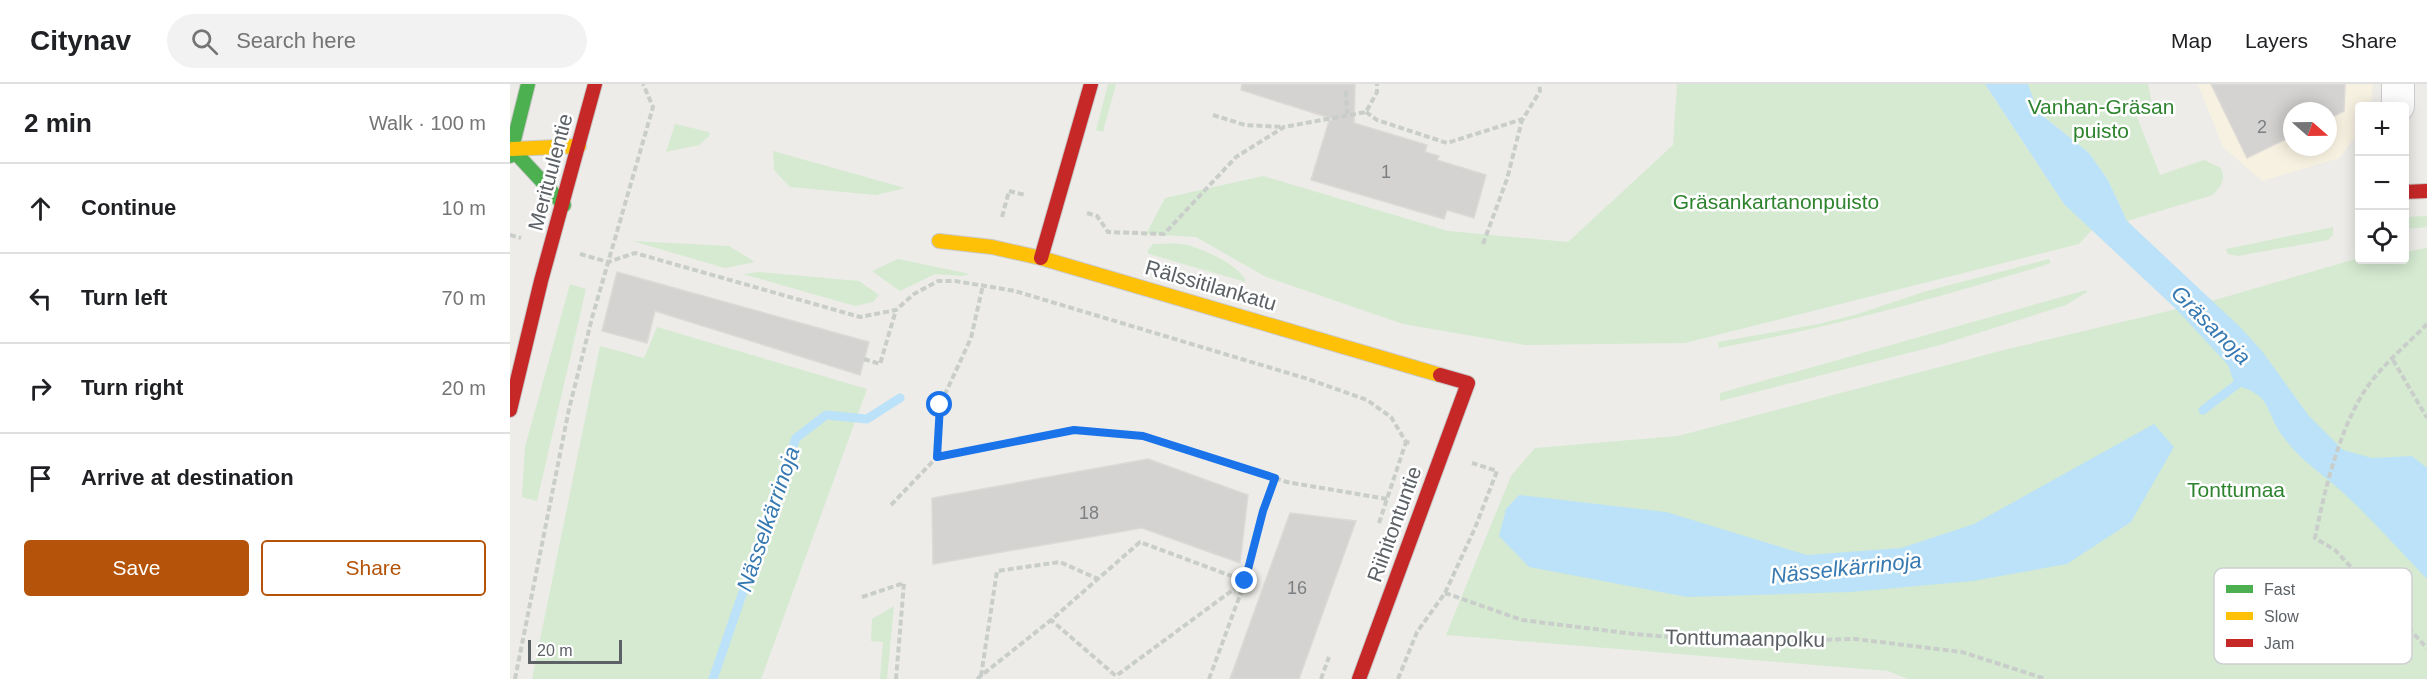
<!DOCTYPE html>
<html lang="en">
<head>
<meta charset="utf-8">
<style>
	body { margin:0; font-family:Arial,sans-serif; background:#f2f2f2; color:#202124 }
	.controls { position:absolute; right:18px; top:18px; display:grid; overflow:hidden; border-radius:6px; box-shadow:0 3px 15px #0003 }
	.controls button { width:54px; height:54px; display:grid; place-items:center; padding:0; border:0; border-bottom:2px solid #e0e0e0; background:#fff; color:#202124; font:30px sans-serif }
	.compass { position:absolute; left:1773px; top:18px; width:54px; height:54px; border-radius:50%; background:#fff; box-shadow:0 3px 15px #0003; rotate:110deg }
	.scale { position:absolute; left:18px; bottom:15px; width:94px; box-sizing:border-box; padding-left:6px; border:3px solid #5c6166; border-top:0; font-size:16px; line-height:21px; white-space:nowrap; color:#5c6166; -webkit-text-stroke:4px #fff; paint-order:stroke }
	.stop { position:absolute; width:18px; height:18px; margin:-14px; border:4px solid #1a73e8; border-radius:50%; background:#fff }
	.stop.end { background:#1a73e8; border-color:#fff; box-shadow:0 2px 6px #0008 }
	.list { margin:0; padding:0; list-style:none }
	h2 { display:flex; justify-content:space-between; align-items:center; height:78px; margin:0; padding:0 24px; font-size:26px }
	h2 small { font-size:20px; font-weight:400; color:#757577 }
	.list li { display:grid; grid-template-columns:39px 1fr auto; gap:18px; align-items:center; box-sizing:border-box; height:90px; padding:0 24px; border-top:2px solid #e0e0e0 }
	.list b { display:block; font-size:22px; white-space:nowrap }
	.list em { font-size:20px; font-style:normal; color:#757577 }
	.actions { display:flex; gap:12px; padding:18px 24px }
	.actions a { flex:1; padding:14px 0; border:2px solid #b45309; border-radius:6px; text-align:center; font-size:21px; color:#b45309 }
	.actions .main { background:#b45309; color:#fff }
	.icon { flex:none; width:33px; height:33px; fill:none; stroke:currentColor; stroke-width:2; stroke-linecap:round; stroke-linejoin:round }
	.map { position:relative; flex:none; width:1917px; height:595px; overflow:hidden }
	header { display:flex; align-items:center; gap:36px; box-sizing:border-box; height:84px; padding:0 30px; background:#fff; border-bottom:2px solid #e0e0e0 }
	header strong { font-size:28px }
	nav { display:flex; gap:33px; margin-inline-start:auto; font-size:21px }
	.search { width:420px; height:54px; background:#f2f2f2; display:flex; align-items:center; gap:15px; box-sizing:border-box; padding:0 21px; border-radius:33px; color:#757577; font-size:22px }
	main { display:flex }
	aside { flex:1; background:#fff }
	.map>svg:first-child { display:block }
</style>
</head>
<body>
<header>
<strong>Citynav</strong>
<div class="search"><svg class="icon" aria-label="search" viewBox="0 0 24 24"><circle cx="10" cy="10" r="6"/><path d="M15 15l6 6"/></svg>Search here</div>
<nav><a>Map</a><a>Layers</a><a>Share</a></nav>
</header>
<main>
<aside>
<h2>2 min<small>Walk · 100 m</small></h2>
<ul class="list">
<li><svg class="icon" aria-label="ahead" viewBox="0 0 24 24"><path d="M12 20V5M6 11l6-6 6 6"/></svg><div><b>Continue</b></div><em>10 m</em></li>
<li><svg class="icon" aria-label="left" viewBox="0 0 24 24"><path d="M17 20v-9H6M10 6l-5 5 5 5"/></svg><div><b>Turn left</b></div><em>70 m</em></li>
<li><svg class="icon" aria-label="right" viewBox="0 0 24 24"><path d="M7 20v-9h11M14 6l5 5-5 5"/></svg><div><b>Turn right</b></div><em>20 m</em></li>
<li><svg class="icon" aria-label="arrive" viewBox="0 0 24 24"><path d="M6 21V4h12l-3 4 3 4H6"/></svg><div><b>Arrive at destination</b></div></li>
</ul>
<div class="actions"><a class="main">Save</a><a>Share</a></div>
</aside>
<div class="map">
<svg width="1917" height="595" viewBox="0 0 1917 595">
	<rect width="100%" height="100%" fill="#edece8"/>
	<path fill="#f7f1e1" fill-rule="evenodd" d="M1688,0H1863L1861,22H1850L1849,46L1830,74L1752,97L1713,63ZM1782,27H1818V63H1782Z"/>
	<g fill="#d5ead1">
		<polygon points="598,0 606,0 593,48 586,46"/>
		<polygon points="1167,0 1475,0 1554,120 1582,146 1569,160 1175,259 1015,261 893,240 756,193 686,153 636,150 655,114 753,92 938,147 1058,158 1163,61"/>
		<path d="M1518,0H1638L1642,20L1625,28L1650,91L1694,76L1711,84C1716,96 1711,102 1703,111L1617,137L1598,96L1579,69L1528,28Z"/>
		<polygon points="165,40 199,48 200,51 189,61 156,68"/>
		<polygon points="263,67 395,104 366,111 280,103 264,86"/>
		<polygon points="1917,132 1917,143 1895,145 1895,133"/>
		<polygon points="1823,143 1823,151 1818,156 1728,172 1718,170 1716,165"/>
		<polygon points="122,157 219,162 245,178 215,184"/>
		<path d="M643,160C652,160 663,159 672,160C688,162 732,182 736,198L639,170L637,168Z"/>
		<polygon points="1917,164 1917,595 1398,595 1378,587 936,551 1001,392 1025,364 1168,352 1494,266 1705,216 1849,174 1894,176 1895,168"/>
		<polygon points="388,175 460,190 453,192 425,190 390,207 362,187"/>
		<path d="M1539,175L1541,179C1432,213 1322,243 1209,264L1208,258L1309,240L1348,230L1413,208Z"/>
		<polygon points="249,188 349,197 369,211 363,218 345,222 233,190"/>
		<polygon points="60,200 76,205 27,417 12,413 15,363"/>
		<polygon points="1576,206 1577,208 1556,221 1430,261 1210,317 1210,309"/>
		<polygon points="147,243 357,305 251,595 22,595 90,262 134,274"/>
		<polygon points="384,522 377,595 370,595 373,558 361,557 362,535"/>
	</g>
	<g fill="#bbe2f8">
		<path d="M1475,0H1518L1528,28L1579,69L1598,96L1617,137L1729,242L1752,267L1799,332L1833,366L1862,374L1902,372L1917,384V495C1886,463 1856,428 1822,399C1805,385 1789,374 1775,355C1753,327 1765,312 1725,301L1718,281L1666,225L1554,120Z"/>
		<polygon points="1644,340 1664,363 1621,438 1557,480 1463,497 1341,508 1177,513 1019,483 989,452 996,425 1009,411 1156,428 1297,471 1391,464 1464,440"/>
	</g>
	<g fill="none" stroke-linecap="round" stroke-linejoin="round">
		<g stroke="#bbe2f8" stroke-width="9">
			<polyline points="1693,326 1734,295"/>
			<polyline points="203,595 286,354 316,331 357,335 390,314"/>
		</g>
	</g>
	<g fill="#d5d3d1" stroke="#dcdad6" stroke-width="1.5">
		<polygon points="732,0 845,0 844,39 917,61 915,68 929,72 927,76 976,91 964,134 937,126 934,135 801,96 819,37 823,35 731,6"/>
		<polygon points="1701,0 1835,0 1834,27 1818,35 1818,27 1782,27 1782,52 1737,74"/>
		<polygon points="107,188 359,258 350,291 145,227 137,259 92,247"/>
		<polygon points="638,375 738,411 730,479 632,444 423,480 422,414"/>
		<polygon points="780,429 846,437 789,595 720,595"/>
	</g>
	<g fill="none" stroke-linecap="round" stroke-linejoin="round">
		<defs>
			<polyline id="street" points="1888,22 1888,0"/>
			<g id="fast">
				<polyline points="2,65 54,121"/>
				<polyline points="0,72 18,0"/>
			</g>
			<g id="slow">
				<polyline points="2,65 69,62"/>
				<polyline points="429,157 482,163 531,174 930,291"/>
			</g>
			<g id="jam">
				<polyline points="1894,108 1917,107"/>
				<polyline points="531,174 581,0"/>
				<polyline points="0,326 31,197 85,0"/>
				<polyline points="849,595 958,299 930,291"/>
			</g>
		</defs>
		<use href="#street" stroke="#cacaca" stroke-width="34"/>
		<use href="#fast" stroke="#c9c9c8" stroke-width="16"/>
		<use href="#slow" stroke="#c9c9c8" stroke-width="16"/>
		<use href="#jam" stroke="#c9c9c8" stroke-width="16"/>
		<g stroke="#c9cecb" stroke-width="4" stroke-dasharray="6 3" stroke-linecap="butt">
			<polyline points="836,7 837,30"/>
			<polyline points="856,28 867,36 937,59 1013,35 1030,7 1029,0"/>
			<polyline points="703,31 735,41 773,43"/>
			<polyline points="577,129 587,132 598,148 654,150 726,73 774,43 856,28 867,8 867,0"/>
			<polyline points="492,133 499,107 515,111"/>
			<polyline points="0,151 11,154"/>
			<polyline points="973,160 997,95 1012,36"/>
			<polyline points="70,170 98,178 125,169 350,233 386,226 404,210 428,197 445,197 505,207 798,295 857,316 881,333 896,358 901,359"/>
			<path d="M1917,240C1896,262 1868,284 1852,311C1828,351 1814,408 1805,454L1825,466L1917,564"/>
			<polyline points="354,275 370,280 386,226"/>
			<polyline points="1883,276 1917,334"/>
			<polyline points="427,373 430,321 461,254 473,201"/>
			<polyline points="381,421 427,373 564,346 633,352 777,398 877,415"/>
			<polyline points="869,439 896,358"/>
			<polyline points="935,509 1012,536 1124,550 1223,558 1345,555 1452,568 1536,595"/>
			<polyline points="352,513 394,499 386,595"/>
			<polyline points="471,592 487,487 550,478 588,495"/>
			<polyline points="5,595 59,325 82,234 143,23 133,0"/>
			<polyline points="467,595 541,536 630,458 735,497 606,592 541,536"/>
			<polyline points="699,595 740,484 753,427 765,394"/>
			<polyline points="811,595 819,573"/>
			<polyline points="888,595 907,548 935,509 965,444 987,387 962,379"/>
		</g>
		<use href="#street" stroke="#fcfcfc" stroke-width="32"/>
		<use href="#fast" stroke="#4caf50" stroke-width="14"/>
		<use href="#slow" stroke="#ffc107" stroke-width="14"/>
		<use href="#jam" stroke="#c62828" stroke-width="14"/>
	</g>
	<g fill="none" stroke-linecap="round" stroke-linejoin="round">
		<polyline stroke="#1a73e8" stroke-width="8" points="430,321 427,373 564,346 633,352 765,394 753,427 735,497"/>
	</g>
	<g text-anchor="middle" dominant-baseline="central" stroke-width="5" stroke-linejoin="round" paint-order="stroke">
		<g font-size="18" fill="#7c7f82">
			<text x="1752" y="43">2</text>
			<text x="876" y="88">1</text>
			<text x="579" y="429">18</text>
			<text x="787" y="504">16</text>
		</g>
		<g font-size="21" fill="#2e842e" stroke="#fff">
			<text x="1591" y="22">Vanhan-Gräsan<tspan x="1591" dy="24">puisto</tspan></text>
			<text x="1266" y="117">Gräsankartanonpuisto</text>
			<text x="1726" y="405">Tonttumaa</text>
		</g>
		<g font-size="21" fill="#5c6166" stroke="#fff">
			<text transform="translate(40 88) rotate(-75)">Merituulentie</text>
			<text transform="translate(701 201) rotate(16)">Rälssitilankatu</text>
			<text transform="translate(884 440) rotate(-70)">Riihitontuntie</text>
			<text transform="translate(1235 554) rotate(1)">Tonttumaanpolku</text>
		</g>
		<g font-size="22" font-style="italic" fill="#3779b1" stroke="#fff">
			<text transform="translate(1701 241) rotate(45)">Gräsanoja</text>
			<text transform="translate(258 435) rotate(-71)">Nässelkärrinoja</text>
			<text transform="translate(1336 484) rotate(-6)">Nässelkärrinoja</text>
		</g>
	</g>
	<rect x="1704" y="484" width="198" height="96" rx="9" fill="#fff" stroke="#ced0d1" stroke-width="1.5"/>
	<rect x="1716" y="501" width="27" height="8" fill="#4caf50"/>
	<rect x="1716" y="528" width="27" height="8" fill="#ffc107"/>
	<rect x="1716" y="555" width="27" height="8" fill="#c62828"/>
	<g font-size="16" fill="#5c6166">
		<text x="1754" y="511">Fast</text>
		<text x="1754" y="538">Slow</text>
		<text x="1754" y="565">Jam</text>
	</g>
</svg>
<div class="controls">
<button>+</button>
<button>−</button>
<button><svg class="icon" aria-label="locate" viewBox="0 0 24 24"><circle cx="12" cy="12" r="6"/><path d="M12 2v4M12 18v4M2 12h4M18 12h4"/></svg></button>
</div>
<svg class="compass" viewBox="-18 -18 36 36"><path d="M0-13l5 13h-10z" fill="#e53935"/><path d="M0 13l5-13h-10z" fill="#757577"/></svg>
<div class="scale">20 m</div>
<div class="stop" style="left:430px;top:321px"></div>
<div class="stop end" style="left:735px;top:497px"></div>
</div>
</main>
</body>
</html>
